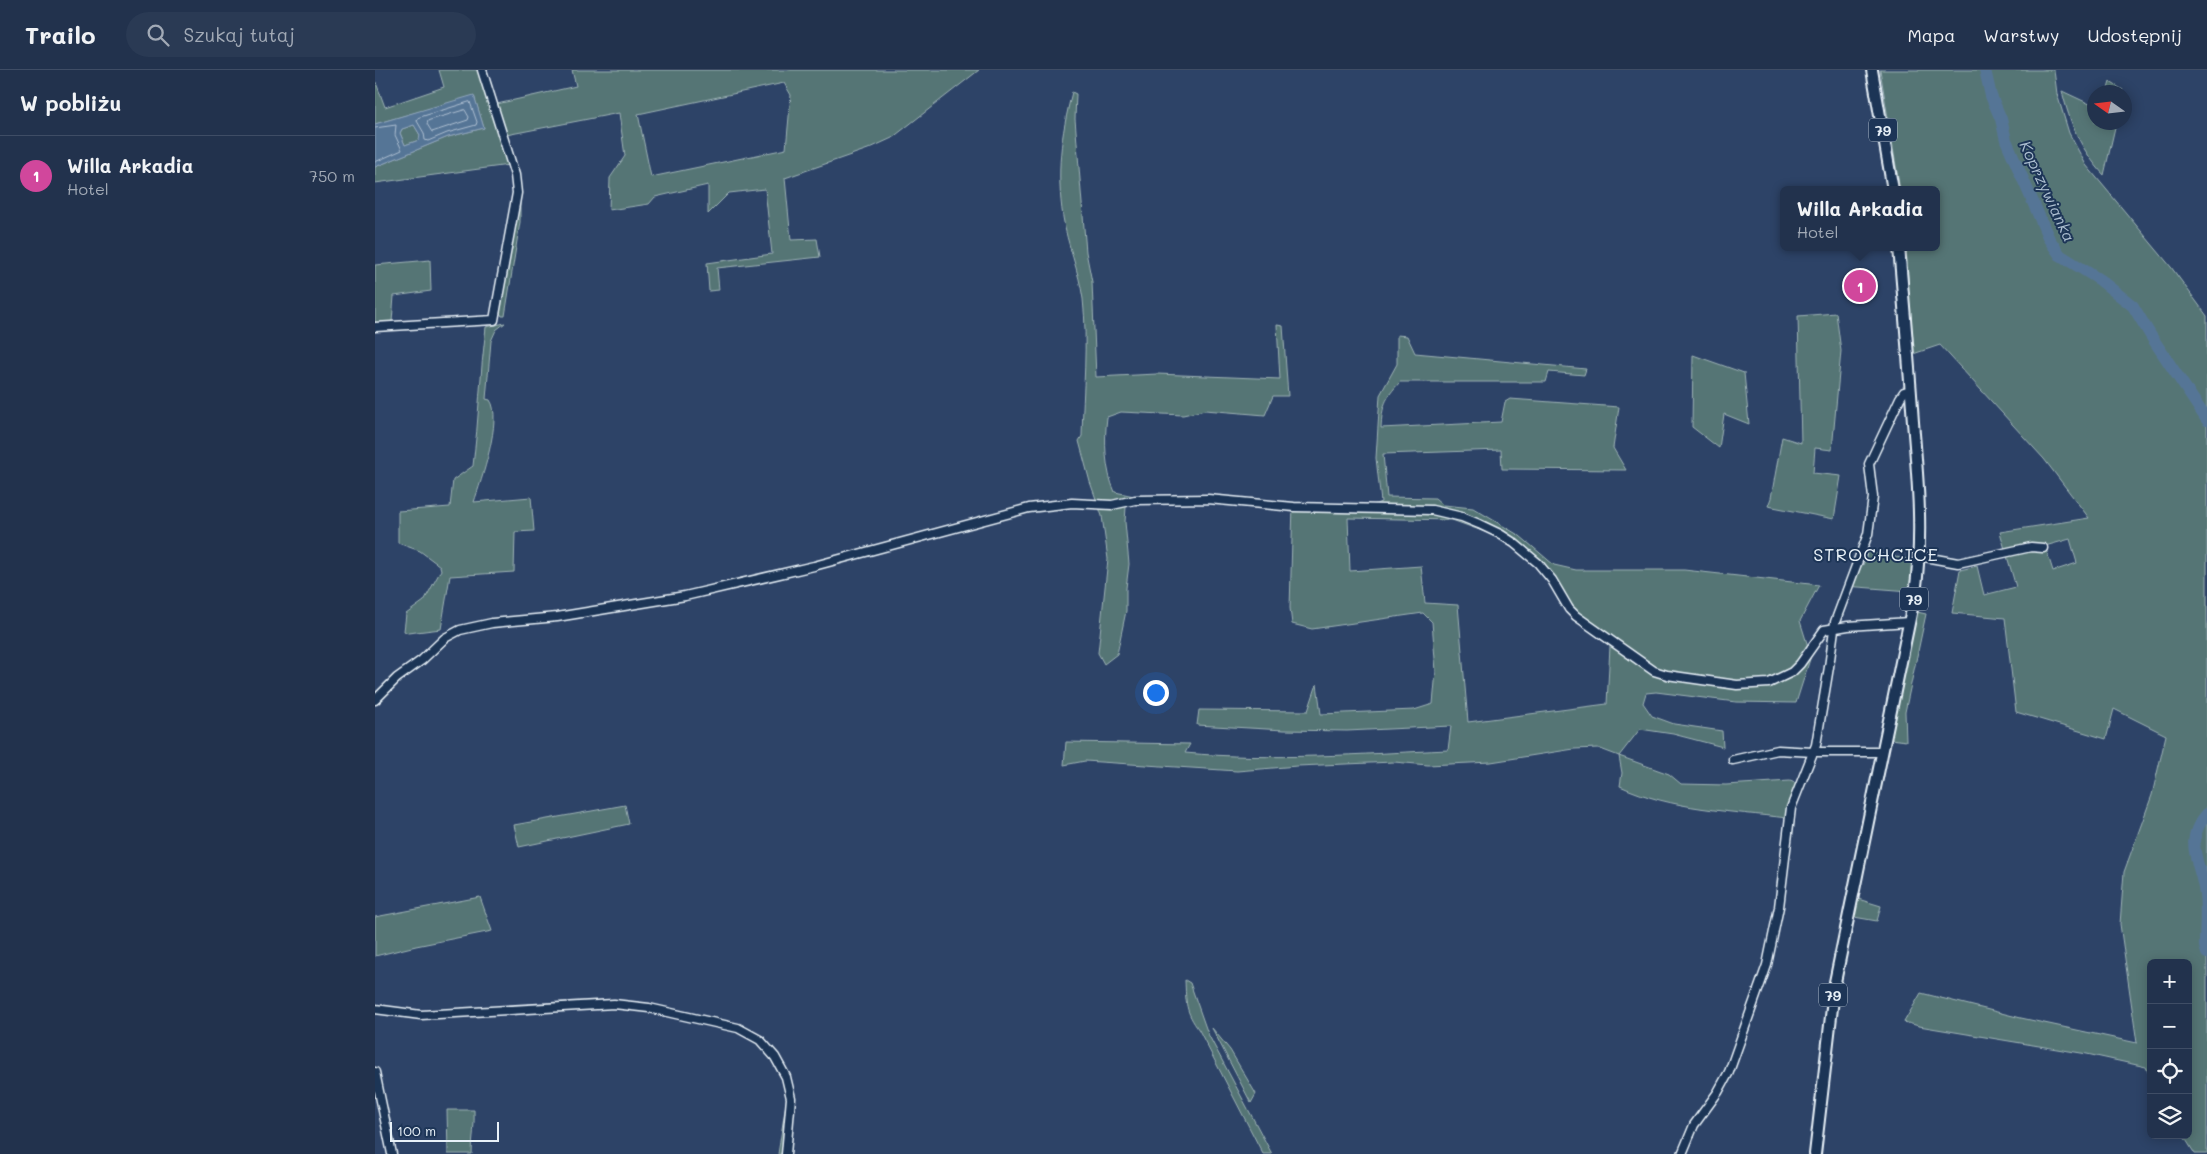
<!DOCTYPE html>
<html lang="pl">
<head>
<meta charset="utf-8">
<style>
	body { margin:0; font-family:Mali,sans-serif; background:#2a3a54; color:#f1f3f6 }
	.controls { position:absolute; right:15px; bottom:15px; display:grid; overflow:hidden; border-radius:8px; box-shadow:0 2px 12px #0003 }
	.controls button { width:45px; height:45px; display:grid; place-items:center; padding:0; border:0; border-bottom:1px solid #3f4d65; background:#22324d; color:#f1f3f6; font:25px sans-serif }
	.compass { position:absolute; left:1712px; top:15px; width:45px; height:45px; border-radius:50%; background:#22324d; box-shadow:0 2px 12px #0003; rotate:284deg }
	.scale { position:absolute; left:15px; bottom:12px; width:109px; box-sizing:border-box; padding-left:5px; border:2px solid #e8f1f8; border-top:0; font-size:14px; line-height:18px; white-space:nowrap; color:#e8f1f8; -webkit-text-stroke:4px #1d3557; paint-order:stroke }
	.you { position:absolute; left:780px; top:622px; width:18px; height:18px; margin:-12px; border:4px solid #fff; border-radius:50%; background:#1a73e8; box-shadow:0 0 0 8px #1a73e833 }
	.badge { display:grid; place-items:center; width:32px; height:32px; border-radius:50%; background:#90b9f0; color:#fff; font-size:16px; font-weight:700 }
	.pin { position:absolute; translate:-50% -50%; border:2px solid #fff; box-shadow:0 1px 5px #0006 }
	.popup { position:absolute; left:1405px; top:116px; width:160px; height:65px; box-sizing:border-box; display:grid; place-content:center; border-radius:8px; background:#22324d; filter:drop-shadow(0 1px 4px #0005); font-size:16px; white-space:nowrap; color:#a2aab6 }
	.popup b { font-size:19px; color:#f1f3f6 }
	.popup::after { content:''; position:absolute; left:50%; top:100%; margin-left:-10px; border:10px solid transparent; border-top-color:#22324d }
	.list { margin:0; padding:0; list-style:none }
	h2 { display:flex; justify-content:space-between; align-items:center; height:65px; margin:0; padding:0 20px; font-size:21px }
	h2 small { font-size:16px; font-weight:400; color:#a2aab6 }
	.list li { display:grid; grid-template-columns:32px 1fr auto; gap:15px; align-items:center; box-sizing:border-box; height:80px; padding:0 20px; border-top:1px solid #3f4d65 }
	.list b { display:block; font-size:19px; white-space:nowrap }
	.list p { margin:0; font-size:16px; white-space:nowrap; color:#a2aab6 }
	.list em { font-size:16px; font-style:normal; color:#a2aab6 }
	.icon { flex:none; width:28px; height:28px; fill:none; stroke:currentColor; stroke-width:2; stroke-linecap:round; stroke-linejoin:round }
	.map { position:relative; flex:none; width:1832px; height:1084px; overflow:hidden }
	header { display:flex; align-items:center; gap:30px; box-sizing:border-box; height:70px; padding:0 25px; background:#22324d; border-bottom:1px solid #3f4d65 }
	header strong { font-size:24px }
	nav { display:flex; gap:28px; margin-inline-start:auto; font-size:18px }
	.search { width:350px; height:45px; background:#2a3a54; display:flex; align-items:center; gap:12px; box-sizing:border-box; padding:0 18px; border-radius:28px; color:#a2aab6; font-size:19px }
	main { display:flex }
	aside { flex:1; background:#22324d }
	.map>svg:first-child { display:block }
</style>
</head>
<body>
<header>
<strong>Trailo</strong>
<div class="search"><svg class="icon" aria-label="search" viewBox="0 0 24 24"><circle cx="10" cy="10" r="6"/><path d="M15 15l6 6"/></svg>Szukaj tutaj</div>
<nav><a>Mapa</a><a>Warstwy</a><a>Udostępnij</a></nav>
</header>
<main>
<aside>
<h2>W pobliżu<small></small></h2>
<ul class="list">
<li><span class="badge" style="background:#d1479c">1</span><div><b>Willa Arkadia</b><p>Hotel</p></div><em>750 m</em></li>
</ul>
</aside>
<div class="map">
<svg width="1832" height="1084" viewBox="0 0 1832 1084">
	<rect width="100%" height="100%" fill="#2d4367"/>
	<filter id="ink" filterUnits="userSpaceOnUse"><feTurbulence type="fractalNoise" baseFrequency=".02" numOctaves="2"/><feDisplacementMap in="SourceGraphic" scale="10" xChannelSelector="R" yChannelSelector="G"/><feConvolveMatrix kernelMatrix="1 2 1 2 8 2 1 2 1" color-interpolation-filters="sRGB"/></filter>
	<g filter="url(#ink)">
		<g fill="#557574" stroke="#9eb3b6" fill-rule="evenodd">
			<polygon points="64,0 103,0 134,95 0,113 0,97 73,67 109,58 99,26 0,54 0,10 10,37 69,17"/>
			<path d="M197,0H604L517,68L493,79L410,108L416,170L442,169L445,187L342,198L344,220L334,221L332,193L397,184L390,119L354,123L333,144V115L280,127L274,134L234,140L235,108L250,86L244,43L131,65L122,34L201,16ZM409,13L416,25L411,79L276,107L263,44Z"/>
			<path d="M1505,0H1679L1682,24L1694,63L1711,95L1796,197L1832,246V1084H1820L1808,1065H1813V893H1776V1009L1771,997L1712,984L1544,956L1529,952L1546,923L1646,948L1762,973L1745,854L1749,802L1777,725L1791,665L1739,639L1731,669L1641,642L1630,548L1577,543L1585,500L1602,496L1609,525L1641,517L1625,462L1714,448L1669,389L1565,275L1538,284L1531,177H1561V120H1525ZM1695,469L1702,493L1678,501L1670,476Z"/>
			<polygon points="1735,12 1748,20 1747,22 1732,22"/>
			<path d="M1687,21L1719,36L1720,52L1741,53L1729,105C1706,80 1695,54 1687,21Z"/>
			<path d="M697,22L701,24L700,49L711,182L717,212L721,307L782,304L905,309L902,255L908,256L913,326H898L890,345L830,340L808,345L746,342L732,347C729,371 730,401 740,422L759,426L751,437L750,452L754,494L751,518V541L742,584L729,594L723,583L733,489L727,446L715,412L704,371L707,366C708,321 713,273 708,229C704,201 692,174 688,147C681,101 686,66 697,22Z"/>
			<polygon points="39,55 45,65 44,70 30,75 25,63 27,59"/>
			<polygon points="145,117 145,152 130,246 127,246 123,240"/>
			<polygon points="55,190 56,221 19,226 17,252 0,254 0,195"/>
			<polygon points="1461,243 1466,281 1457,380 1440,378 1438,403 1466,406 1459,449 1393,436 1396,428 1407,367 1426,373 1423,246"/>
			<path d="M130,253L121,260L116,271L111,329L115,330C128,348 106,411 99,432L156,427L159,461L140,462L139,502L75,506L66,559L33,563L29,561L31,544L49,531L66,500L65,496L45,481L23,473V441L75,437L78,410L98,396C104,350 105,303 111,257Z"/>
			<path d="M1022,265L1032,266L1040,283L1211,299L1209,305L1174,302L1171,312H1025C1010,328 1007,336 1006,358L1126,352L1130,332L1135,329L1244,337L1238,378L1251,400L1127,399L1126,380L1008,384L1012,427L1060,428L1068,435L1098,438L1145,466L1179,495L1201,500H1309L1444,515L1425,551L1436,586L1421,633L1361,632L1281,622L1271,623L1268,633L1277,646L1299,654L1347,661L1348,677L1298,664L1265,659L1244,686L1294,704L1306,714L1351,715L1415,711L1423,714L1412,748C1356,741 1297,740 1245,716L1247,703L1244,686L1223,678L1199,679L1116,692L1053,695L1019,692L922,696L862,701L710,691L689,695L691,672L815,674L810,683C898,691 985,684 1073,680L1076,656L972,661L909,660L822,655L824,640L933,641L942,614L946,644L1039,640L1058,634L1061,601L1057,552L1048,543L937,559L917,554L915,538L918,434L998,435L1006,432L1001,388L1005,325L1022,294ZM973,448L1077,450L1121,466L1142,480L1171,507L1192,544L1235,576L1232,634L1093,652L1083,535L1050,533L1046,496L975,501Z"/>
			<polygon points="1318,285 1369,303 1374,354 1349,344 1344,378 1317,357"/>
			<polygon points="1493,482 1538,490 1535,521 1470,516 1480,493 1488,495"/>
			<polygon points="1542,542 1551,544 1530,642 1531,671 1516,669"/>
			<polygon points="250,735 254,754 144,777 139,755"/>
			<polygon points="105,827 117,861 41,876 0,886 0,847"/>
			<polygon points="1483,829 1506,836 1502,851 1479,847"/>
			<path d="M810,910L815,913L833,964L897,1084H888L824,960C810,941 811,933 810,910Z"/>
			<polygon points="837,958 855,980 881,1024 876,1033"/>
			<polygon points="412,1027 408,1084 403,1084"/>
			<path d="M72,1040H99C100,1054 97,1069 97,1084H73Z"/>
		</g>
		<path fill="#557496" stroke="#90a6bd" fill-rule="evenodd" d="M99,25L109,58L73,67L0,97V54ZM39,55L45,65L44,70L30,75L25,63L27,59Z"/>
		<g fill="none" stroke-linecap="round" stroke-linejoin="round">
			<g stroke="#adbfd1" stroke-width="1">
				<polygon points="95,32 102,52 101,55 72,63 53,71 50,70 49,63 42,51 43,48"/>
				<polygon points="90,40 94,47 93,50 57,62 52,54 53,51"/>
				<polyline points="0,58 21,55 20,65 27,80 0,92"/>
			</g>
			<g stroke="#557496" stroke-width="12">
				<polyline points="1610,0 1616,26 1626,49 1631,70 1674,169 1685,185 1725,210 1758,236 1776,266 1832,350"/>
				<path d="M1832,744C1806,773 1827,793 1830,825C1832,842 1830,860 1830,876L1832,883"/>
			</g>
			<defs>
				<g id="minor">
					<polyline points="0,257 119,250 142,123 140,105 107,0"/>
					<polyline points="1544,486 1583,493 1656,477 1668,478"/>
					<polyline points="0,630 22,608 47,590 70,568 85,560 117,553 182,547 310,526 439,496 654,438 697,433 737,435 760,430 833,429 919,437 1057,440 1087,447 1104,454 1125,464 1139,473 1163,493 1177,510 1194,539 1201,546 1279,601 1292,605 1362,615 1394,613 1417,602 1425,594 1449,560 1473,556 1534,552"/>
					<polyline points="1358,690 1403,680 1438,682 1507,682"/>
					<polyline points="0,939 46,945 239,934 274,938 363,958 385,970 400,987 411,1007 416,1028 411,1084"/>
					<polyline points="0,1002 17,1084"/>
					<polyline points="1307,1084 1319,1055 1343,1022 1354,1002 1392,895 1404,837 1416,738 1441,675 1454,597 1460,552 1493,464 1498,427 1494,394 1525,328 1529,322 1536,320"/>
				</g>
				<g id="major">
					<polyline points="1497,0 1518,120"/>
					<path d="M1440,1084L1460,912L1540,524C1548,466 1543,410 1538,352C1534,294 1529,236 1524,177"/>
				</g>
			</defs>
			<use href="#minor" stroke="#e8f1f8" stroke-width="11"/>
			<use href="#major" stroke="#e8f1f8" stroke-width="14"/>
			<use href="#minor" stroke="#1d3557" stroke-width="8"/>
			<use href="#major" stroke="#1d3557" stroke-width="10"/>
		</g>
	</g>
	<g text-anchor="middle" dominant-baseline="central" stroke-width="4" stroke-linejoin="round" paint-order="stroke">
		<g fill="#1d3557" stroke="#abb9c8" stroke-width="1">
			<rect x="1494" y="48.5" width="28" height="23" rx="4"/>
			<rect x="1525" y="517.5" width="28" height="23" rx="4"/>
			<rect x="1444" y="913.5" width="28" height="23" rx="4"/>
		</g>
		<g font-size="14" font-weight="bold" fill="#e8f1f8">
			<text x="1508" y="60">79</text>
			<text x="1539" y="529">79</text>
			<text x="1458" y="925">79</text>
		</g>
		<g font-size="16" font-style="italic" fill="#adbfd1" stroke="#1d3557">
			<text transform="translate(1673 121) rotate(65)">Koprzywianka</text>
		</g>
		<g font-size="18" letter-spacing="1" fill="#e8f1f8" stroke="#1d3557">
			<text x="1501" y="484">STROCHCICE</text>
		</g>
	</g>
</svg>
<div class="controls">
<button>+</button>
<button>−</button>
<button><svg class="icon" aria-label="locate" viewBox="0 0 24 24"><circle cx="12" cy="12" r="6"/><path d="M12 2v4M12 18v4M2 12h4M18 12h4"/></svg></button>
<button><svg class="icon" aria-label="layers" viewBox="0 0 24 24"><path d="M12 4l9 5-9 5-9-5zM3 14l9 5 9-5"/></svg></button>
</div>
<svg class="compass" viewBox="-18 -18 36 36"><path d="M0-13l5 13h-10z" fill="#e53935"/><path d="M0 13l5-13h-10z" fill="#a2aab6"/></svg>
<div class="scale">100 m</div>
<div class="you"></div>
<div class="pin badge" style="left:1485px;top:216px;background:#d1479c">1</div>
<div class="popup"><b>Willa Arkadia</b>Hotel</div>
</div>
</main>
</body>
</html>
